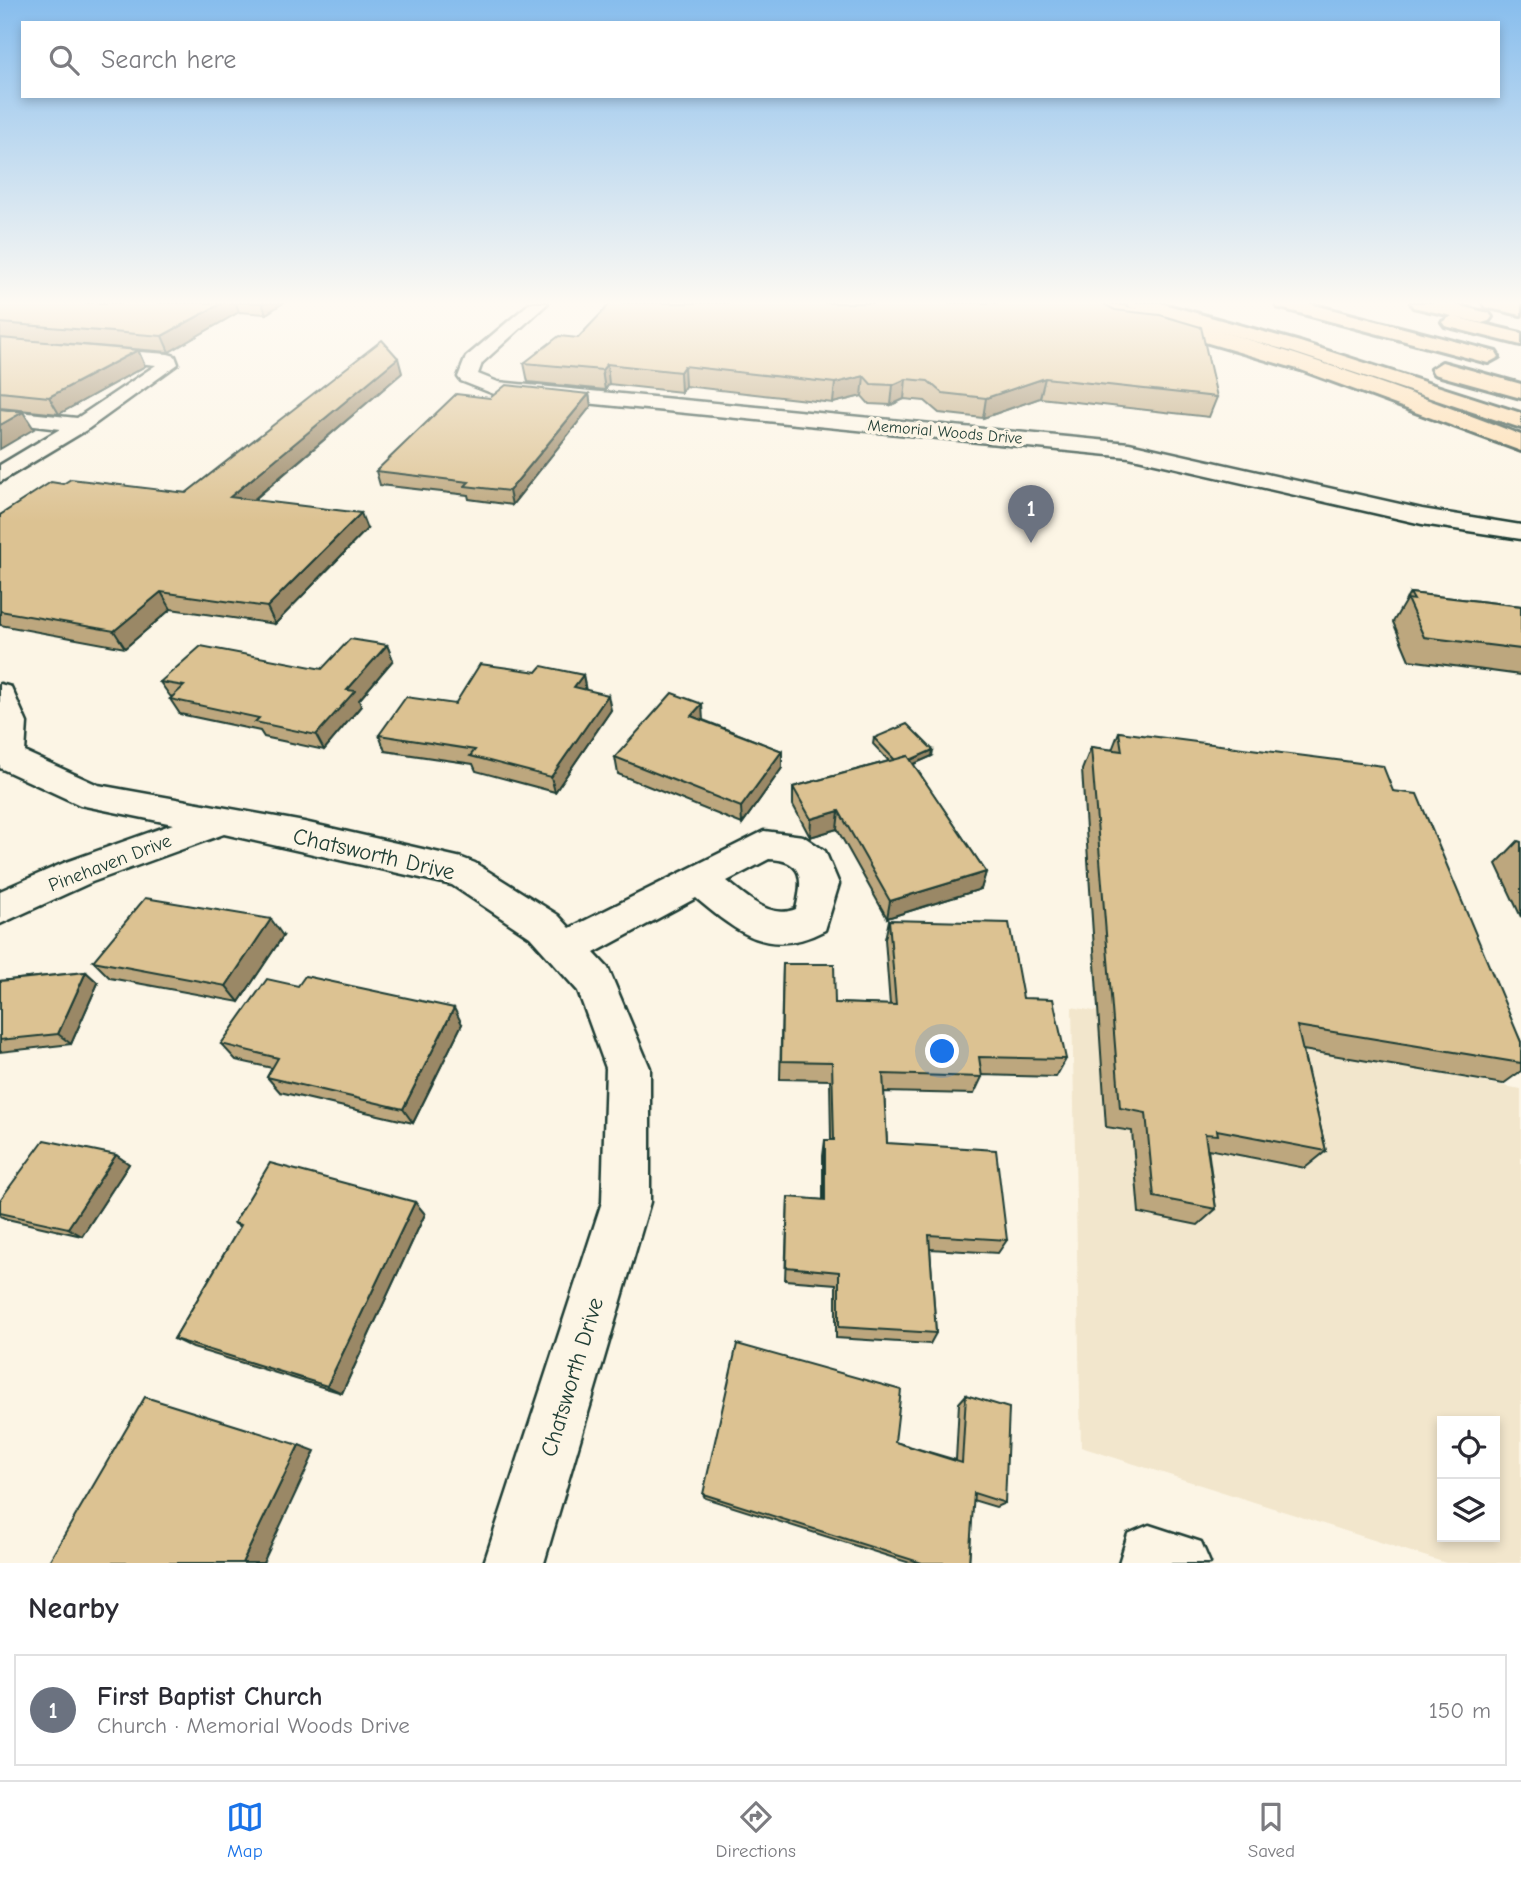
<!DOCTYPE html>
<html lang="en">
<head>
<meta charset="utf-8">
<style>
	body { margin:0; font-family:"Comic Neue",sans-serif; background:#f7f7f7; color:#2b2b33 }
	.controls { position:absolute; right:21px; bottom:21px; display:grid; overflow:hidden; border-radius:0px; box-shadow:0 4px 10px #0003 }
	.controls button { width:63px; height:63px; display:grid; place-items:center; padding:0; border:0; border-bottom:2px solid #e1e1e2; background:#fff; color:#2b2b33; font:35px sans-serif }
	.you { position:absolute; left:943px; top:1052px; width:24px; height:24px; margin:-18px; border:5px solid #fff; border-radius:50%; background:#1a73e8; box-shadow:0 0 0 10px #1a73e833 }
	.badge { display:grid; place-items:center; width:46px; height:46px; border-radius:50%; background:#1a73e8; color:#fff; font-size:23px; font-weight:700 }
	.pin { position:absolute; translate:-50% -58px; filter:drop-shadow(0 2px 4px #0008) }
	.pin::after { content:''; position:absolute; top:37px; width:24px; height:21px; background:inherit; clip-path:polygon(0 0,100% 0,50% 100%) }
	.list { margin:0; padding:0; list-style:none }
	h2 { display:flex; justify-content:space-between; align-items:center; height:91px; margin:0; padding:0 28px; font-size:30px }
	h2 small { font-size:23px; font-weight:400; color:#7c7c81 }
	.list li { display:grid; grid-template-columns:46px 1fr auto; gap:21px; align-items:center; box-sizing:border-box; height:112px; margin:0 14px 14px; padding:0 14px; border:2px solid #e1e1e2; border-radius:0px }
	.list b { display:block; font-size:26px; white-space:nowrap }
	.list p { margin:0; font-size:23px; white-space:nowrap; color:#7c7c81 }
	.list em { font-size:23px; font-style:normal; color:#7c7c81 }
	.icon { flex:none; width:38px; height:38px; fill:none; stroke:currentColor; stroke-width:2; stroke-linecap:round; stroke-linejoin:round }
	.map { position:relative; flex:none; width:1521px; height:1563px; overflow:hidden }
	.search { position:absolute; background:#fff; box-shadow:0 4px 10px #0003; left:21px; right:21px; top:21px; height:77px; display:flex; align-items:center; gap:18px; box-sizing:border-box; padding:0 24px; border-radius:0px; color:#7c7c81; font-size:26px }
	.sheet { height:217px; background:#fff }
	nav { display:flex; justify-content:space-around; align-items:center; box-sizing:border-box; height:98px; border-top:2px solid #e1e1e2; background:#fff; font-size:19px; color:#7c7c81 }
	nav a { display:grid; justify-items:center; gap:4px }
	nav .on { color:#1a73e8 }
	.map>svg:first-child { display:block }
</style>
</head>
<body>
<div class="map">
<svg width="1521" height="1563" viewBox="0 0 1521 1563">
	<rect width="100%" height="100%" fill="#fcf5e5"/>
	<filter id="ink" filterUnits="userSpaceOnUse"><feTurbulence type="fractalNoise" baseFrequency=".0143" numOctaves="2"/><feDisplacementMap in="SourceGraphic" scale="14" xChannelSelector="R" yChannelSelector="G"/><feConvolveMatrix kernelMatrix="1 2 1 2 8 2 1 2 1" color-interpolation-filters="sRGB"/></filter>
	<g filter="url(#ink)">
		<path fill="#f2e6cc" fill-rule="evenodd" d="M1072,1007L1521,1089V1563H1446L1081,1447ZM1442,1421H1495V1537H1442Z"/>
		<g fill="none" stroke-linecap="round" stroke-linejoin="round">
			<defs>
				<g id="minor">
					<polygon points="530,303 548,303 482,363 478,374 498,382 1129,443 1422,509 1521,525 1521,539 1422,524 1129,457 494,394 461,381 458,377 466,357"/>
					<polygon points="97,349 168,354 175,356 178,364 88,429 0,482 0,465 60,429 0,422 0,410 77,418 156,365 91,358 88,354 91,350"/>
					<path d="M0,684L11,687L27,723L25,752L98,785L304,822L462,858L475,863L558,915L570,928L764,831L803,836L825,851L839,884L825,930C770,959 739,934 696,898L594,953L608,968L650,1068V1202L544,1563H484L602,1202L606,1068L578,991L530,937L452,885L224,834L92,882L0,924V891L66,862L173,824L80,805L0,768ZM769,859C805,860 803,881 796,909C770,920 746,896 727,881Z"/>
					<polygon points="1149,1525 1201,1542 1210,1563 1119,1563 1128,1534"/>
				</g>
				<path id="major" d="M1083,303C1134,303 1184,320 1233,335C1331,364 1426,398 1521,435V451L1301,370L1085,307Z"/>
				<g id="highway">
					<polygon points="1128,303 1160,303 1300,342 1521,413 1521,428 1286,350 1130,307"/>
					<polygon points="1275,303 1307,303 1496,352 1499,357 1488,363 1277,307"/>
					<polygon points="1411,303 1447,303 1489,313 1492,317 1489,321 1482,323 1454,317 1521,333 1521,345 1445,326 1442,322 1452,316 1413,307"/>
					<polygon points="1483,303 1521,303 1521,315 1485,307"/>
					<polygon points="1442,362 1521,384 1521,398 1434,374 1431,369"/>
				</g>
			</defs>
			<use href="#minor" stroke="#1f3d34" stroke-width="5"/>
			<use href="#major" stroke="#1f3d34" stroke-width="6"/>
			<use href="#highway" stroke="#1f3d34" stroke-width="6"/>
			<use href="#minor" fill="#fcf5e5" fill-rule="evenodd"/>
			<use href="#major" fill="#fddbac" fill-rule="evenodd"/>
			<use href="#highway" fill="#fddbac" fill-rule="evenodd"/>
		</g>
		<g fill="#bda77e" stroke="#1f3d34" stroke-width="2">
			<polygon points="0,303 283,303 266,314 239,312 169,352 60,343 138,350 145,366 59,414 0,408"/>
			<polygon points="611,303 1217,397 1209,417 1040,398 983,418 939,413 925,401 904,399 891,405 869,404 862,396 833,403 685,386 681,392 609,384 605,390 528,382 524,363 578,338"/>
			<polygon points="402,373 254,500 367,529 275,624 171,609 125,648 0,625 0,515 63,484 186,493"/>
			<polygon points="589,394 591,406 512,505 469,499 468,495 380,485 376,471 490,398"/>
			<polygon points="1410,593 1521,606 1521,675 1409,660 1393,622"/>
			<polygon points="387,645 393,660 359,700 361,706 324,750 264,737 260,731 180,714 170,699 173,697 170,696 160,682 322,669"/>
			<polygon points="537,672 583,675 585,689 611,710 555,792 476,771 473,764 385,751 379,735 455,704"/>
			<polygon points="703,720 782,751 782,768 742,824 618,774 615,757"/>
			<polygon points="1119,732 1393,791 1521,1042 1521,1071 1503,1084 1303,1050 1326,1151 1305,1168 1208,1149 1216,1209 1198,1225 1139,1213 1132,1131 1106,1127 1082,770 1091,747 1112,750"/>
			<polygon points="874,738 932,756 913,764 986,872 981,889 887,918 837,829 810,837 793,805 793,787 889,761 873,744"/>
			<polygon points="1518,841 1521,842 1521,917 1496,864"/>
			<polygon points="889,920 1023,998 1066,1059 1056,1077 981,1075 982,1077 974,1094 884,1092 887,1143 1007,1240 998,1253 930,1249 936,1333 930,1344 836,1338 836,1284 785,1280 788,1197 823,1200 823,1156 825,1140 831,1140 830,1080 780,1079 783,964 835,1003 890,1005 885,939"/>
			<polygon points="283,936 239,1002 110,978 93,961"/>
			<polygon points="86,972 98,983 71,1044 0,1052 0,981"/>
			<polygon points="298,986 462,1024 413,1123 280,1092 267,1077 272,1068 236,1060 221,1044"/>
			<polygon points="116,1155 129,1164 82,1236 7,1219 0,1216 0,1200"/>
			<polygon points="425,1214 342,1393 193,1348 174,1339 240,1227 234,1223"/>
			<polygon points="966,1395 1005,1503 996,1507 973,1500 969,1563 910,1563 705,1498 703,1494 895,1442 956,1460 959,1403"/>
		</g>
		<g fill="#9a8866" stroke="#1f3d34" stroke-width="2">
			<polygon points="222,303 236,303 239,312 169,352 162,336"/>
			<polygon points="262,303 283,303 266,314"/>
			<polygon points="138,350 145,366 59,414 49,397"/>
			<polygon points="398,358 402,373 238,513 230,497"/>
			<polygon points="607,364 609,384 605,390 602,370"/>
			<polygon points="684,366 685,386 681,392 680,372"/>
			<polygon points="864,376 862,396 833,403 835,383"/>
			<polygon points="1045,378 1040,398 983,418 986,398"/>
			<polygon points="906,379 904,399 891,405 893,385"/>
			<polygon points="589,394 591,406 512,505 509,491"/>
			<polygon points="23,412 34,429 0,449 0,425"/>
			<polygon points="361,513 367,529 275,624 267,607"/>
			<polygon points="161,592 171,609 125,648 114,631"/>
			<polygon points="387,645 393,660 359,700 361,706 324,750 316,735 347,690"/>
			<polygon points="583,675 586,691 574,687"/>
			<polygon points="608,695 611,710 555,792 551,777"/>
			<polygon points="702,704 703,721 691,716"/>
			<polygon points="933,750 932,756 898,771 899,765"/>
			<polygon points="782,751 782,768 742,824 741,807"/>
			<polygon points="839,811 837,829 810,837 811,819"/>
			<polygon points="986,872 981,889 887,918 890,901"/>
			<polygon points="271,919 283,936 239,1002 226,986"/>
			<polygon points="86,972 98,983 71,1044 58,1034"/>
			<polygon points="454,1008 462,1024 413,1123 403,1109"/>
			<polygon points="116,1155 129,1164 82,1236 68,1228"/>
			<polygon points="415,1202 425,1214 342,1393 327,1386"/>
			<polygon points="299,1445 315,1451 263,1563 242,1563"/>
		</g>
		<g fill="#dcc292" stroke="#1f3d34" stroke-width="2">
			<polygon points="0,303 222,303 162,336 0,323"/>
			<polygon points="611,303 1102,303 1115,310 1160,315 1201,327 1217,397 1045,378 986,398 942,393 928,381 906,379 893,385 871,384 864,376 835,383 684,366 680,372 607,364 602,370 524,363 559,336 578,338"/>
			<polygon points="0,338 138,350 49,397 0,392"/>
			<polygon points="382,340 398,358 230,497 361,513 267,607 161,592 114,631 0,611 0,515 51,482 63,484 71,479 186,493"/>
			<polygon points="506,385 589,394 509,491 465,486 469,482 376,471 456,394 490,398"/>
			<polygon points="0,409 23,412 0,425"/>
			<polygon points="1410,593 1521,606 1521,649 1424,637 1407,599 1414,600"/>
			<polygon points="350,639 387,645 347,690 355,691 316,735 255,722 259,718 170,699 184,686 160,682 201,646 322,669"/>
			<polygon points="480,664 537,672 542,666 583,675 574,687 608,695 551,777 470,756 475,750 379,735 406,697 455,704"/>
			<polygon points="672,693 702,704 691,716 782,751 741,807 615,757"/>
			<polygon points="907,724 933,750 910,760 908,756 895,760 874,738"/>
			<polygon points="1119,732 1383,766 1393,791 1417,794 1521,1042 1521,1063 1297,1026 1326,1151 1217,1130 1218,1135 1205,1134 1216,1209 1154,1197 1146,1113 1120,1108 1091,747 1122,751"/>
			<polygon points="908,756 986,872 890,901 839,811 811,819 793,787"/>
			<polygon points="145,898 271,919 226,986 93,961"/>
			<polygon points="889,920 1009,923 1023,998 1053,999 1066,1059 979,1057 982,1077 883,1074 887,1143 996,1150 1007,1240 929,1235 936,1333 839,1327 839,1272 786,1267 788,1197 825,1200 825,1140 834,1140 832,1062 781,1061 783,964 834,964 835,1003 896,1005"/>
			<polygon points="86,972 58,1034 0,1040 0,981"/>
			<polygon points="305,976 454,1008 403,1109 267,1077 278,1058 221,1044 267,979 298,986"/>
			<polygon points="44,1140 116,1155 68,1228 0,1213 0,1200"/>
			<polygon points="270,1163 415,1202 327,1386 174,1339 241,1225 234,1223"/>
			<polygon points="737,1344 901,1390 895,1442 962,1463 966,1395 1009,1408 1005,1503 974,1493 969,1563 922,1563 703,1494"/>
			<polygon points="145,1397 299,1445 242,1563 48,1563"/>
		</g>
	</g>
	<linearGradient id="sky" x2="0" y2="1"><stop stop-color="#87bded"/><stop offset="0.58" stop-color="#fefaf3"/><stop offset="1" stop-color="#fefaf3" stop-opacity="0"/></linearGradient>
	<rect width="1521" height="522" fill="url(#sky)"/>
	<g text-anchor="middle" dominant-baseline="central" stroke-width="7" stroke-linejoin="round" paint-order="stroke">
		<g font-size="16" fill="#1f3d34" stroke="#fcf5e5">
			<text transform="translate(945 432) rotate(5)">Memorial Woods Drive</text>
		</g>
		<g font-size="19" fill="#1f3d34" stroke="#fcf5e5">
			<text transform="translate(110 863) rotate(-21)">Pinehaven Drive</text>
		</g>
		<g font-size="23" fill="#1f3d34" stroke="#fcf5e5">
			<text transform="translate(374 854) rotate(13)">Chatsworth Drive</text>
			<text transform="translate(572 1377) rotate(-73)">Chatsworth Drive</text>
		</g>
	</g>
</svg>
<div class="controls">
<button><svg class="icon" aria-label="locate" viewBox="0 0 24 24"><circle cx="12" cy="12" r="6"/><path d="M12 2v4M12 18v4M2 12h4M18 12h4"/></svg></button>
<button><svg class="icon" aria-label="layers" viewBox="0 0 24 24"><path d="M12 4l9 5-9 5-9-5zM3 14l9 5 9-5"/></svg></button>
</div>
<div class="you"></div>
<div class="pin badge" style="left:1031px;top:543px;background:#6b7280">1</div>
<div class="search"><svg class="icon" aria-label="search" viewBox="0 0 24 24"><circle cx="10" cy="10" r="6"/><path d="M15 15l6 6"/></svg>Search here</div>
</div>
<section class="sheet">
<h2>Nearby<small></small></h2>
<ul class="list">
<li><span class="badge" style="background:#6b7280">1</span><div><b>First Baptist Church</b><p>Church · Memorial Woods Drive</p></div><em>150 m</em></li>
</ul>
</section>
<nav>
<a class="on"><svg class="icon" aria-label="map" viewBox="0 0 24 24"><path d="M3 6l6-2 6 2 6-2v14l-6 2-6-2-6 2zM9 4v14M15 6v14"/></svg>Map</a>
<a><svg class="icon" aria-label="directions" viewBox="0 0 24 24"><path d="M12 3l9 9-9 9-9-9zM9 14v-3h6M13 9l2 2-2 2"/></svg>Directions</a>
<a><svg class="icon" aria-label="saved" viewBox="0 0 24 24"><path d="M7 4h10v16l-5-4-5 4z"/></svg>Saved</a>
</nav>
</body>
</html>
